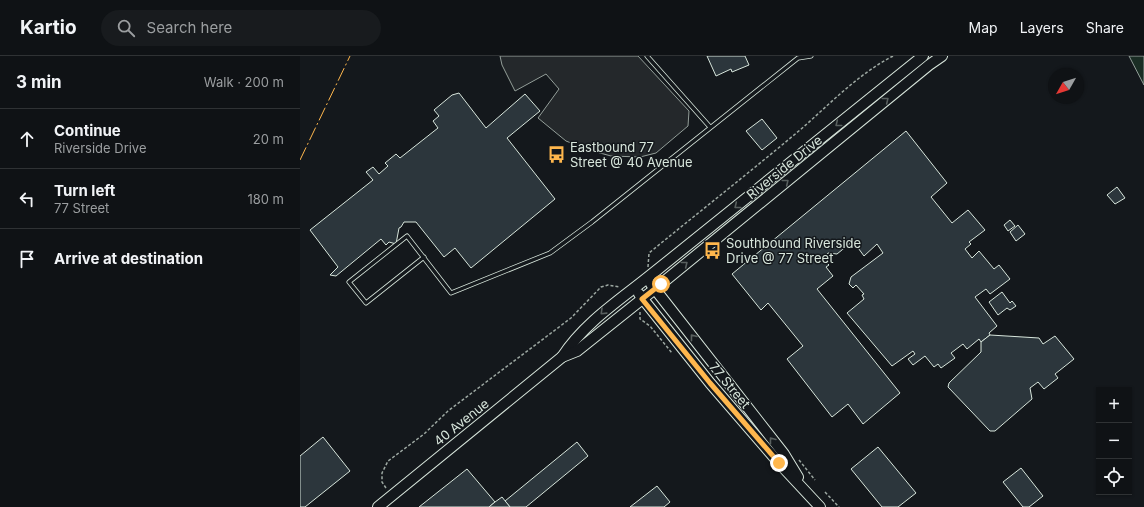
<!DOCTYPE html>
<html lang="en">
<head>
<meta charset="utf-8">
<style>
	body { margin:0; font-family:Inter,sans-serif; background:#181b1e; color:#f1f3f6 }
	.controls { position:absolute; right:12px; bottom:12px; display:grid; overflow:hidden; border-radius:0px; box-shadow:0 1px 3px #0004 }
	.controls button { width:36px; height:36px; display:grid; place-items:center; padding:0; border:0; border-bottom:1px solid #2f3234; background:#0f1215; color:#f1f3f6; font:20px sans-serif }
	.compass { position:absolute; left:748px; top:12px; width:36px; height:36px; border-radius:50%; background:#0f1215; box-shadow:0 1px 3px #0004; rotate:231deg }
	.stop { position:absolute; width:12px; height:12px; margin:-9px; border:3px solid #ffb74d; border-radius:50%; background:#fff }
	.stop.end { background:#ffb74d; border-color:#fff; box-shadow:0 1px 4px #0008 }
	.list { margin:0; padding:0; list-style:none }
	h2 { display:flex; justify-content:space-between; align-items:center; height:52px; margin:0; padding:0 16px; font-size:17px }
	h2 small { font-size:13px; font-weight:400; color:#9b9ea0 }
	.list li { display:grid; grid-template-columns:26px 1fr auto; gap:12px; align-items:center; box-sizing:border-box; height:60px; padding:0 16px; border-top:1px solid #2f3234 }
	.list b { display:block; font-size:15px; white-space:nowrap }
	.list p { margin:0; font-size:13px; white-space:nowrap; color:#9b9ea0 }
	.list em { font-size:13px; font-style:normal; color:#9b9ea0 }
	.icon { flex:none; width:22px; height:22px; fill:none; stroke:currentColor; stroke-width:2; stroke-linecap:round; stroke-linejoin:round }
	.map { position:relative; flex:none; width:844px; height:451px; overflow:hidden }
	header { display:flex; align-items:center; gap:24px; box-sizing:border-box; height:56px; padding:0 20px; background:#0f1215; border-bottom:1px solid #2f3234 }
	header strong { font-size:19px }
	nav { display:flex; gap:22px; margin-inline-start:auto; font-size:14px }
	.search { width:280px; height:36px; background:#181b1e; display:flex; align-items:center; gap:10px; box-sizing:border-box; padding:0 14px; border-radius:22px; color:#9b9ea0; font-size:15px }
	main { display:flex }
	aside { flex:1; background:#0f1215 }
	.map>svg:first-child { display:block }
</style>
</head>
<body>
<header>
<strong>Kartio</strong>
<div class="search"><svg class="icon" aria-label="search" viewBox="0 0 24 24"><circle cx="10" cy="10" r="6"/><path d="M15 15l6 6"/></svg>Search here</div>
<nav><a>Map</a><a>Layers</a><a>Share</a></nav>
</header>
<main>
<aside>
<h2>3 min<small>Walk · 200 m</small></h2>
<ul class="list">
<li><svg class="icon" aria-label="ahead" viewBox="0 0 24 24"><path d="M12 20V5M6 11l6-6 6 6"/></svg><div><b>Continue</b><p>Riverside Drive</p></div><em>20 m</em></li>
<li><svg class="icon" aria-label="left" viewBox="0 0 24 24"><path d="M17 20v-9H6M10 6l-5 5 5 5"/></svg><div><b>Turn left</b><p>77 Street</p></div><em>180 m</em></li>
<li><svg class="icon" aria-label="arrive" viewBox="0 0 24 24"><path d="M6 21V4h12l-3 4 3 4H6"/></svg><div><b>Arrive at destination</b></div></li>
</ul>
</aside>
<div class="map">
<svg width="844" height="451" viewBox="0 0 844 451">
	<rect width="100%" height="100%" fill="#14181c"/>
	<polygon fill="#1a2d24" stroke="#939e99" points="829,0 844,0 844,29"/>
	<polygon fill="#24282b" stroke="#939e99" points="200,0 338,0 389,55 388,70 356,97 340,101 311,100 289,94 266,85 238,62 259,33 246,18 215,35 202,9"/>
	<g fill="#2c363c" stroke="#d8e6dc">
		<polygon points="407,0 445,0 449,9 432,16 431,13 416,20"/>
		<polygon points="159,37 186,72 225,38 240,55 207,82 255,143 171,212 155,192 144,201 116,166 104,166 101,171 99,172 96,188 89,186 86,189 81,183 36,220 30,219 38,211 10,174 73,124 66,116 73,111 79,118 88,110 85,107 96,98 100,102 138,72 133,65 139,60 134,54 152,39"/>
		<polygon points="462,63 477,82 462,94 446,75"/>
		<polygon points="606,75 647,127 631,141 652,167 668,154 685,174 669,186 671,188 665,193 672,202 679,195 694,213 699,209 710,223 690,238 686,233 675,241 697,270 689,277 690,279 681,286 679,283 667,293 663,288 651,297 655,302 641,312 638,308 634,311 625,300 613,309 608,303 615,298 613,295 592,310 547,257 564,243 562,239 564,238 556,229 553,232 549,228 551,221 583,197 577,188 564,200 553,185 537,198 528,197 523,203 529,209 526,211 533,220 517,233 600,337 563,368 548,348 532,361 487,303 503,290 468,247 461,254 432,218"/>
		<polygon points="817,131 825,142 815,148 807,139"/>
		<polygon points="710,164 715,170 708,175 704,169"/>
		<polygon points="718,169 725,178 716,185 710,176"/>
		<polygon points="702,236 710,247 712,245 716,250 710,254 707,252 698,259 689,246"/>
		<polygon points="690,279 739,282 743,288 755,280 774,303 755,318 758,322 744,333 738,326 730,332 732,343 695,375 690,375 648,331 649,327 681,296 681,286"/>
		<polygon points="23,381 50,415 5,451 0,451 0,400"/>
		<polygon points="277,386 288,400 226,451 210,451 205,445"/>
		<polygon points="578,391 616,437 598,451 582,451 551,413"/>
		<polygon points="721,412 743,440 729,451 723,451 703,426"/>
		<polygon points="167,413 195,446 189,451 119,451"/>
		<polygon points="357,430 370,446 364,451 330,451"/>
		<polygon points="202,441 210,451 189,451 195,446"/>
	</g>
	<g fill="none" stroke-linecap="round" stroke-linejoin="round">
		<defs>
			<g id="lane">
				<polyline points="347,0 410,71"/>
				<polyline points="124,201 66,247 49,226 107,180 151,237 250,197 292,166 498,2 511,0"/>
			</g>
			<g id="secondary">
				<polyline points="351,228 484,398 498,421"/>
				<polyline points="339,238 410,327 479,407 520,451"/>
				<path d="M262,301C285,266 320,244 352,218L623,0"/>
				<polyline points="78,451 262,301 277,295 361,228 629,9 642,0"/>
			</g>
		</defs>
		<use href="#lane" stroke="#d8e6dc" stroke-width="5"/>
		<use href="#secondary" stroke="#d8e6dc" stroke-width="12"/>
		<g stroke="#9da8a2" stroke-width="1.5" stroke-dasharray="3 2" stroke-linecap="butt">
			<path d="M348,211L349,197C399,156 450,116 500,74C530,48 558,18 593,0"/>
			<polyline points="340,256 340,263 350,270 372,297"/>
			<polyline points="499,404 515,424"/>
			<polyline points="86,432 82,426 82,417 88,405 124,378 148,355 173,336 271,262 301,231 308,229 320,231"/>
			<polyline points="525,436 539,451"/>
		</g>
		<use href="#lane" stroke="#14181c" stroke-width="3.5"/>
		<use href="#secondary" stroke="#14181c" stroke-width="10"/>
		<polyline stroke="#ffb74d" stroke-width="1" stroke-dasharray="14 3 2 3" stroke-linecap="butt" points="0,104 50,0"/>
	</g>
	<defs><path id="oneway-chevron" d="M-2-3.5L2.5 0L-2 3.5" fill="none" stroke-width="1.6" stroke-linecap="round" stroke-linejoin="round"/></defs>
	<g stroke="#59605f">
		<use href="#oneway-chevron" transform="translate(586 44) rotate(-39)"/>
		<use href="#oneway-chevron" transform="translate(538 68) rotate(141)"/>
		<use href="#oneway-chevron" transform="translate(486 126) rotate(-39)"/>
		<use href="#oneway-chevron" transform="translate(437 150) rotate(141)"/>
		<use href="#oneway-chevron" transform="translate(385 208) rotate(-39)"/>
		<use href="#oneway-chevron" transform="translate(303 256) rotate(136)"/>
		<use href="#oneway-chevron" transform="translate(393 281) rotate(-128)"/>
		<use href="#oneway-chevron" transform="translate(472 384) rotate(-128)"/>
	</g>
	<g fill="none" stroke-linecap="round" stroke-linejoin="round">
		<polyline stroke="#ffb74d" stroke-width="5" points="361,228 342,243 410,327 479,407"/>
	</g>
	<defs>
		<symbol id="bus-bare" viewBox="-9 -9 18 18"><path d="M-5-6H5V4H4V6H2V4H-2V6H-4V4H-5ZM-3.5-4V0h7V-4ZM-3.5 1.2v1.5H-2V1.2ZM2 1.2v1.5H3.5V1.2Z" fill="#ffb74d" stroke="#14181c" stroke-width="2.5" paint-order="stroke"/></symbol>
	</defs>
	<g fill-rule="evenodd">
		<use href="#bus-bare" x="244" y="86" width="25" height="25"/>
		<use href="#bus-bare" x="400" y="182" width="25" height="25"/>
	</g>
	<g text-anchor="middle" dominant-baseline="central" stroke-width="3" stroke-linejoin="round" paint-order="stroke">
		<g font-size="13" fill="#d8e6dc" stroke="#14181c" text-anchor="start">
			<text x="270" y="91">Eastbound 77<tspan x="270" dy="15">Street @ 40 Avenue</tspan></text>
			<text x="426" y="187">Southbound Riverside<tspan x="426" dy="15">Drive @ 77 Street</tspan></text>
		</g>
		<g font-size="13" fill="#d8e6dc" stroke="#14181c">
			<text transform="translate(484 111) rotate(-39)">Riverside Drive</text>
			<text transform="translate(430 329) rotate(50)">77 Street</text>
			<text transform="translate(161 366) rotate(-39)">40 Avenue</text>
		</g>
	</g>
</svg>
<div class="controls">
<button>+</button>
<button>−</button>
<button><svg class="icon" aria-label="locate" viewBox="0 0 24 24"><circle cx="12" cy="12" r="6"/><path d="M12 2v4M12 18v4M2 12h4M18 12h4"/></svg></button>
</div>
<svg class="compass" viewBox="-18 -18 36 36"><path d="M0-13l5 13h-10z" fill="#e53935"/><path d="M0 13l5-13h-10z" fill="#9b9ea0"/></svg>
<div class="stop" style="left:361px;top:228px"></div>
<div class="stop end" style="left:479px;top:407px"></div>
</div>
</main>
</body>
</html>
